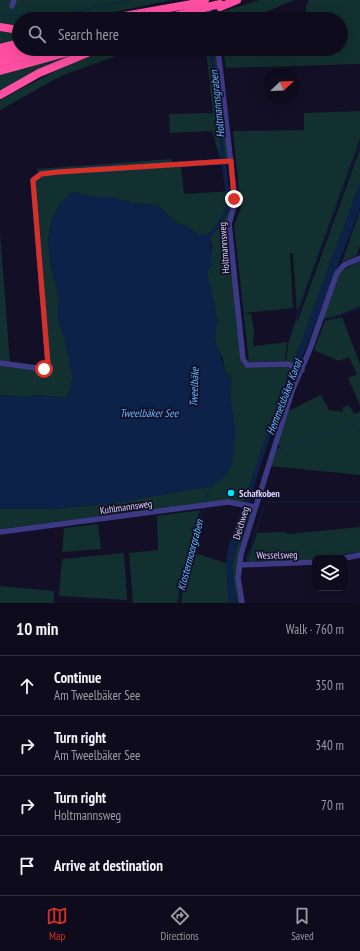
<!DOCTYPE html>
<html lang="en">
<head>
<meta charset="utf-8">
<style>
	body { margin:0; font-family:"PT Sans Narrow",sans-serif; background:#171425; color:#f1f3f6 }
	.controls { position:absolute; right:12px; bottom:12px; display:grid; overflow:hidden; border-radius:8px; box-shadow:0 4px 16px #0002 }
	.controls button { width:36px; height:36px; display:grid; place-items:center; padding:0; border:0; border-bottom:1px solid #2e2b3b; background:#0e0b1c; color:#f1f3f6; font:20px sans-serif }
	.compass { position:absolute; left:264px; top:68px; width:36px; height:36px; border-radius:50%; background:#0e0b1c; box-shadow:0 4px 16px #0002; rotate:67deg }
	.stop { position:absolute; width:12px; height:12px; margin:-9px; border:3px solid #d93025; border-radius:50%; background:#fff }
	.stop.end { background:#d93025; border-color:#fff; box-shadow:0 1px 4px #0008 }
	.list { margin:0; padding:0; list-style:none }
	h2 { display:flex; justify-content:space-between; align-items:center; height:52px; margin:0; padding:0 16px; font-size:17px }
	h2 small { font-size:13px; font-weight:400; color:#9b9ba3 }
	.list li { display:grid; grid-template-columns:26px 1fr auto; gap:12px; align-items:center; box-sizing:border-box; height:60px; padding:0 16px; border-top:1px solid #2e2b3b }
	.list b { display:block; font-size:15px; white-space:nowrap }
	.list p { margin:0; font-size:13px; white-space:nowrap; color:#9b9ba3 }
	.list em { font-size:13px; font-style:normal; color:#9b9ba3 }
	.icon { flex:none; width:22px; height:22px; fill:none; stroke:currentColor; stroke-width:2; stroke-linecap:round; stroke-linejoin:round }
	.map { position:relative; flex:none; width:360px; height:603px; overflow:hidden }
	.search { position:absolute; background:#0e0b1c; box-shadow:0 4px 16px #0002; left:12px; right:12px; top:12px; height:44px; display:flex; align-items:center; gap:10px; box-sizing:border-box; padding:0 14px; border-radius:22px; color:#9b9ba3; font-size:15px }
	.sheet { height:292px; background:#0e0b1c }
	nav { display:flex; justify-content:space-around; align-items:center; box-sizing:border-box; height:56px; border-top:1px solid #2e2b3b; background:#0e0b1c; font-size:11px; color:#9b9ba3 }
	nav a { display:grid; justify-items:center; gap:2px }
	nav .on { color:#d93025 }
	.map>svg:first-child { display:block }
</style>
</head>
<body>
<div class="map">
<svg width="360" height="603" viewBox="0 0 360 603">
	<rect width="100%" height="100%" fill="#130f26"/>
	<g fill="#12302f">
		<polygon points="0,0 172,0 81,19 19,19 19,25 0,23"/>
		<polygon points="260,0 295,0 258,15 258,19 216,19 214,14"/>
		<polygon points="309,0 360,0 360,64 226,68 223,49 341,49 341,19 306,19 306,7"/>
		<polygon points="0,29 19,32 19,41 0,45"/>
		<polygon points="111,49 135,49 61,76 0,110 0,100 63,67"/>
		<polygon points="206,49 216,49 229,157 221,161 212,131 170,133 169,114 213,113"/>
		<polygon points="83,52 0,92 0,74"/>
		<polygon points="360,111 360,139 297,312 293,254 290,253 293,308 244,313 251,314 254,330 253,346 287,342 285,361 249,362 234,225 241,208 233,131 304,130 304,113"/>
		<polygon points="360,149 360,183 295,359 293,363 286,363 288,343 295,321 298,320"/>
		<polygon points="172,159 172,164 38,173 37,169"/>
		<path d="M181,166L184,194L232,191C233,205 229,216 229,230C232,275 237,320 242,364L246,367L285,366L292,368L283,388L244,502H209L0,529V509H52L113,503L212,486L232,410L230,395L231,378L225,371L223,359L215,343V328L218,322L207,272L212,248L210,235H198L186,226L177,223L157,205L131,203L110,197H91L72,192L59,205L51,223L48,240L51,267L59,297L58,307L59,323L65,338L73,379L67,398L36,395L22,397L0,395V364L45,371L50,365L36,180L39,176Z"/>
		<polygon points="360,210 360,246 356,256 342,262"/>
		<polygon points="0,231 10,364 0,362"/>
		<polygon points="360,261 360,306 339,315 323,319 341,271"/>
		<polygon points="342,317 360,364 360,405 348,378 357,374 349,357 338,361 314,350 325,321"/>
		<polygon points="321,395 329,410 343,412 342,408 349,405 354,414 360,412 360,475 270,466 276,450 280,447 278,443 288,411"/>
		<polygon points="249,507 252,510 241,547 240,603 237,603 233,580 232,565 246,511"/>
		<polygon points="200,510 180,582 177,603 133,603 129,553 158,550 157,516"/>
		<polygon points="98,524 101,549 62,552 64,528"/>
		<polygon points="360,527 360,552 315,559 249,562 248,559 257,533 284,532 288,534"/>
		<polygon points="124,553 127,600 59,596 62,559"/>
		<polygon points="194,553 226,563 229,603 181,603 184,584"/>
		<polygon points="0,586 54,591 54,603 0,603"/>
	</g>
	<g fill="#0c2248">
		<polygon points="360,183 360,208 302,358 298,366 293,364"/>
		<path d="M72,192L91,197H110L131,203L157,205L177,223L186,226L198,235H210L212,266L207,272L218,322C211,339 217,343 221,358C225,369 224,371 232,381L230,395L236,433L232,464L226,476L212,486L113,503L52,509H0V395L22,397L36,395L67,398L73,379L65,338L59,323L58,307L59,297L51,267L48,240L51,223L59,205Z"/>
		<polygon points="292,368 297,370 287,388 262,461 237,543 232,565 233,580 237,603 229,603 226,563 228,548 283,388"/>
	</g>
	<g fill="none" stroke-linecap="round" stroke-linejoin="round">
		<g stroke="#0c2248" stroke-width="1">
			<path d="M0,14C42,20 87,10 128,0"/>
			<polyline points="123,49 125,49"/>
			<polyline points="328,319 360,308"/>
			<polyline points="289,343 306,289 360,143"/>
			<polyline points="280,449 360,423"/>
			<polyline points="205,502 211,486"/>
			<polyline points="267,502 360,502"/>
			<polyline points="329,558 344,555"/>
			<polyline points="248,562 247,558 264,506"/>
			<polyline points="178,603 183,577 203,508"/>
		</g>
		<g stroke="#0c2248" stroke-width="4">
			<polyline points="211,49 223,158"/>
			<polyline points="207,238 219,224 229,207 224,164"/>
		</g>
		<g stroke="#3d3a85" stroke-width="5.5">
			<polyline points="206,4 211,19"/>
			<polyline points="12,6 14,0"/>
			<polyline points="218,49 234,191 234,206 229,224 243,359 247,365 288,364 302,370"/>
			<polyline points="0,363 44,369 47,368 48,365 33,180 41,174 58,172 231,161"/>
			<polyline points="0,532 228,502 255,507"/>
			<polyline points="345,558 360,555"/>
			<polyline points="239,565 315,562"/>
			<polyline points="242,603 238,578 241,554 292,391 310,349 337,273 344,265 360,258"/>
		</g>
		<g stroke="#ff4fa3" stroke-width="8">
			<polyline points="220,7 237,0"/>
			<polyline points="107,19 192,4"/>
			<polyline points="164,19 203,8"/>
			<polyline points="0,27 19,30"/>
			<polyline points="0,48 19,43"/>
			<polyline points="0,55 24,49"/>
			<polyline points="0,63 52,49"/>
			<polyline points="0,71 80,49"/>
			<polyline points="0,95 39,73 97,49"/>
		</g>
		<g stroke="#ff4fa3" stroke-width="8">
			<polyline points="192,4 205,0"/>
			<polyline points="203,8 220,4"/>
		</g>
	</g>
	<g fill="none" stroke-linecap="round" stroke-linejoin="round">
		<polyline stroke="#d93025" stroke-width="5" points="44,369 47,368 48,365 33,180 41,174 58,172 231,161 234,199"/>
	</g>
	<circle fill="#00e5ff" stroke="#130f26" stroke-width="1.5" cx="231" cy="493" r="4"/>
	<g text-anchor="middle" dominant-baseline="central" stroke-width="3.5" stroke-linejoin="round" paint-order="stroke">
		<g font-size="10" fill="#d9d4ff" stroke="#130f26">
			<text transform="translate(224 248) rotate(-94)">Holtmannsweg</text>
			<text transform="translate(126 507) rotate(-8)">Kuhlmannsweg</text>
			<text transform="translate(241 523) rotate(-73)">Deichweg</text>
			<text transform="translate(277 555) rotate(-1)">Wesselsweg</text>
		</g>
		<g font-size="10" font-weight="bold" fill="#d9d4ff" stroke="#130f26" text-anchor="start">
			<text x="239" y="493">Schafkoben</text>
		</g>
		<g font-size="11" font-style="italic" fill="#62b6ff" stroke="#130f26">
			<text transform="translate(217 104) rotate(-96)">Holtmannsgraben</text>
			<text transform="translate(194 387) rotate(-88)">Tweelbäke</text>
			<text transform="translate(284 397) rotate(-69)">Hemmelsbäker Kanal</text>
			<text x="149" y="413">Tweelbäker See</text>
			<text transform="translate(190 555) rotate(-75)">Klostermoorgraben</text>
		</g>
	</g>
</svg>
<div class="controls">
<button><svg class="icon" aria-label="layers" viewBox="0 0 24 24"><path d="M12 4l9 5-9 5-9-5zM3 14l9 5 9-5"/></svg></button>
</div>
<svg class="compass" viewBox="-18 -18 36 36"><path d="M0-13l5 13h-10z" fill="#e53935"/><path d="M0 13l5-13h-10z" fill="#9b9ba3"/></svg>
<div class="stop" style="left:44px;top:369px"></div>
<div class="stop end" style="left:234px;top:199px"></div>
<div class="search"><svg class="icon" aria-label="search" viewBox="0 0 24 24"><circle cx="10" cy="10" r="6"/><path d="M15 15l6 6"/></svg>Search here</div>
</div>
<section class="sheet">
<h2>10 min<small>Walk · 760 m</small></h2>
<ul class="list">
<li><svg class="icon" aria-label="ahead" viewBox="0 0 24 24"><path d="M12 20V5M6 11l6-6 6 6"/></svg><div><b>Continue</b><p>Am Tweelbäker See</p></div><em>350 m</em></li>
<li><svg class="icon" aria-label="right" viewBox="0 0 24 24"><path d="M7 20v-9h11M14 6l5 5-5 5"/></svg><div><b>Turn right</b><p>Am Tweelbäker See</p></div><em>340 m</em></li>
<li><svg class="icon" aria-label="right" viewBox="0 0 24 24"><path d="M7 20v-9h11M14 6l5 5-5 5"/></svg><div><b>Turn right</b><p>Holtmannsweg</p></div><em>70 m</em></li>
<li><svg class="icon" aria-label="arrive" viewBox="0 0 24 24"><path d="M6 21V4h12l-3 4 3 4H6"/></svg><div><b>Arrive at destination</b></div></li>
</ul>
</section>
<nav>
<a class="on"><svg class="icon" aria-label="map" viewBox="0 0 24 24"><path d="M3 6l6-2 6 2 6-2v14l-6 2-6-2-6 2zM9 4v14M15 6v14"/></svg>Map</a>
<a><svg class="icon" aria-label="directions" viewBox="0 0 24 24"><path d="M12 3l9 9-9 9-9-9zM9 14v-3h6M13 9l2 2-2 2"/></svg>Directions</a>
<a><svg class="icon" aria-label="saved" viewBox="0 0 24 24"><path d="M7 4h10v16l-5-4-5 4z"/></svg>Saved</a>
</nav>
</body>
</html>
